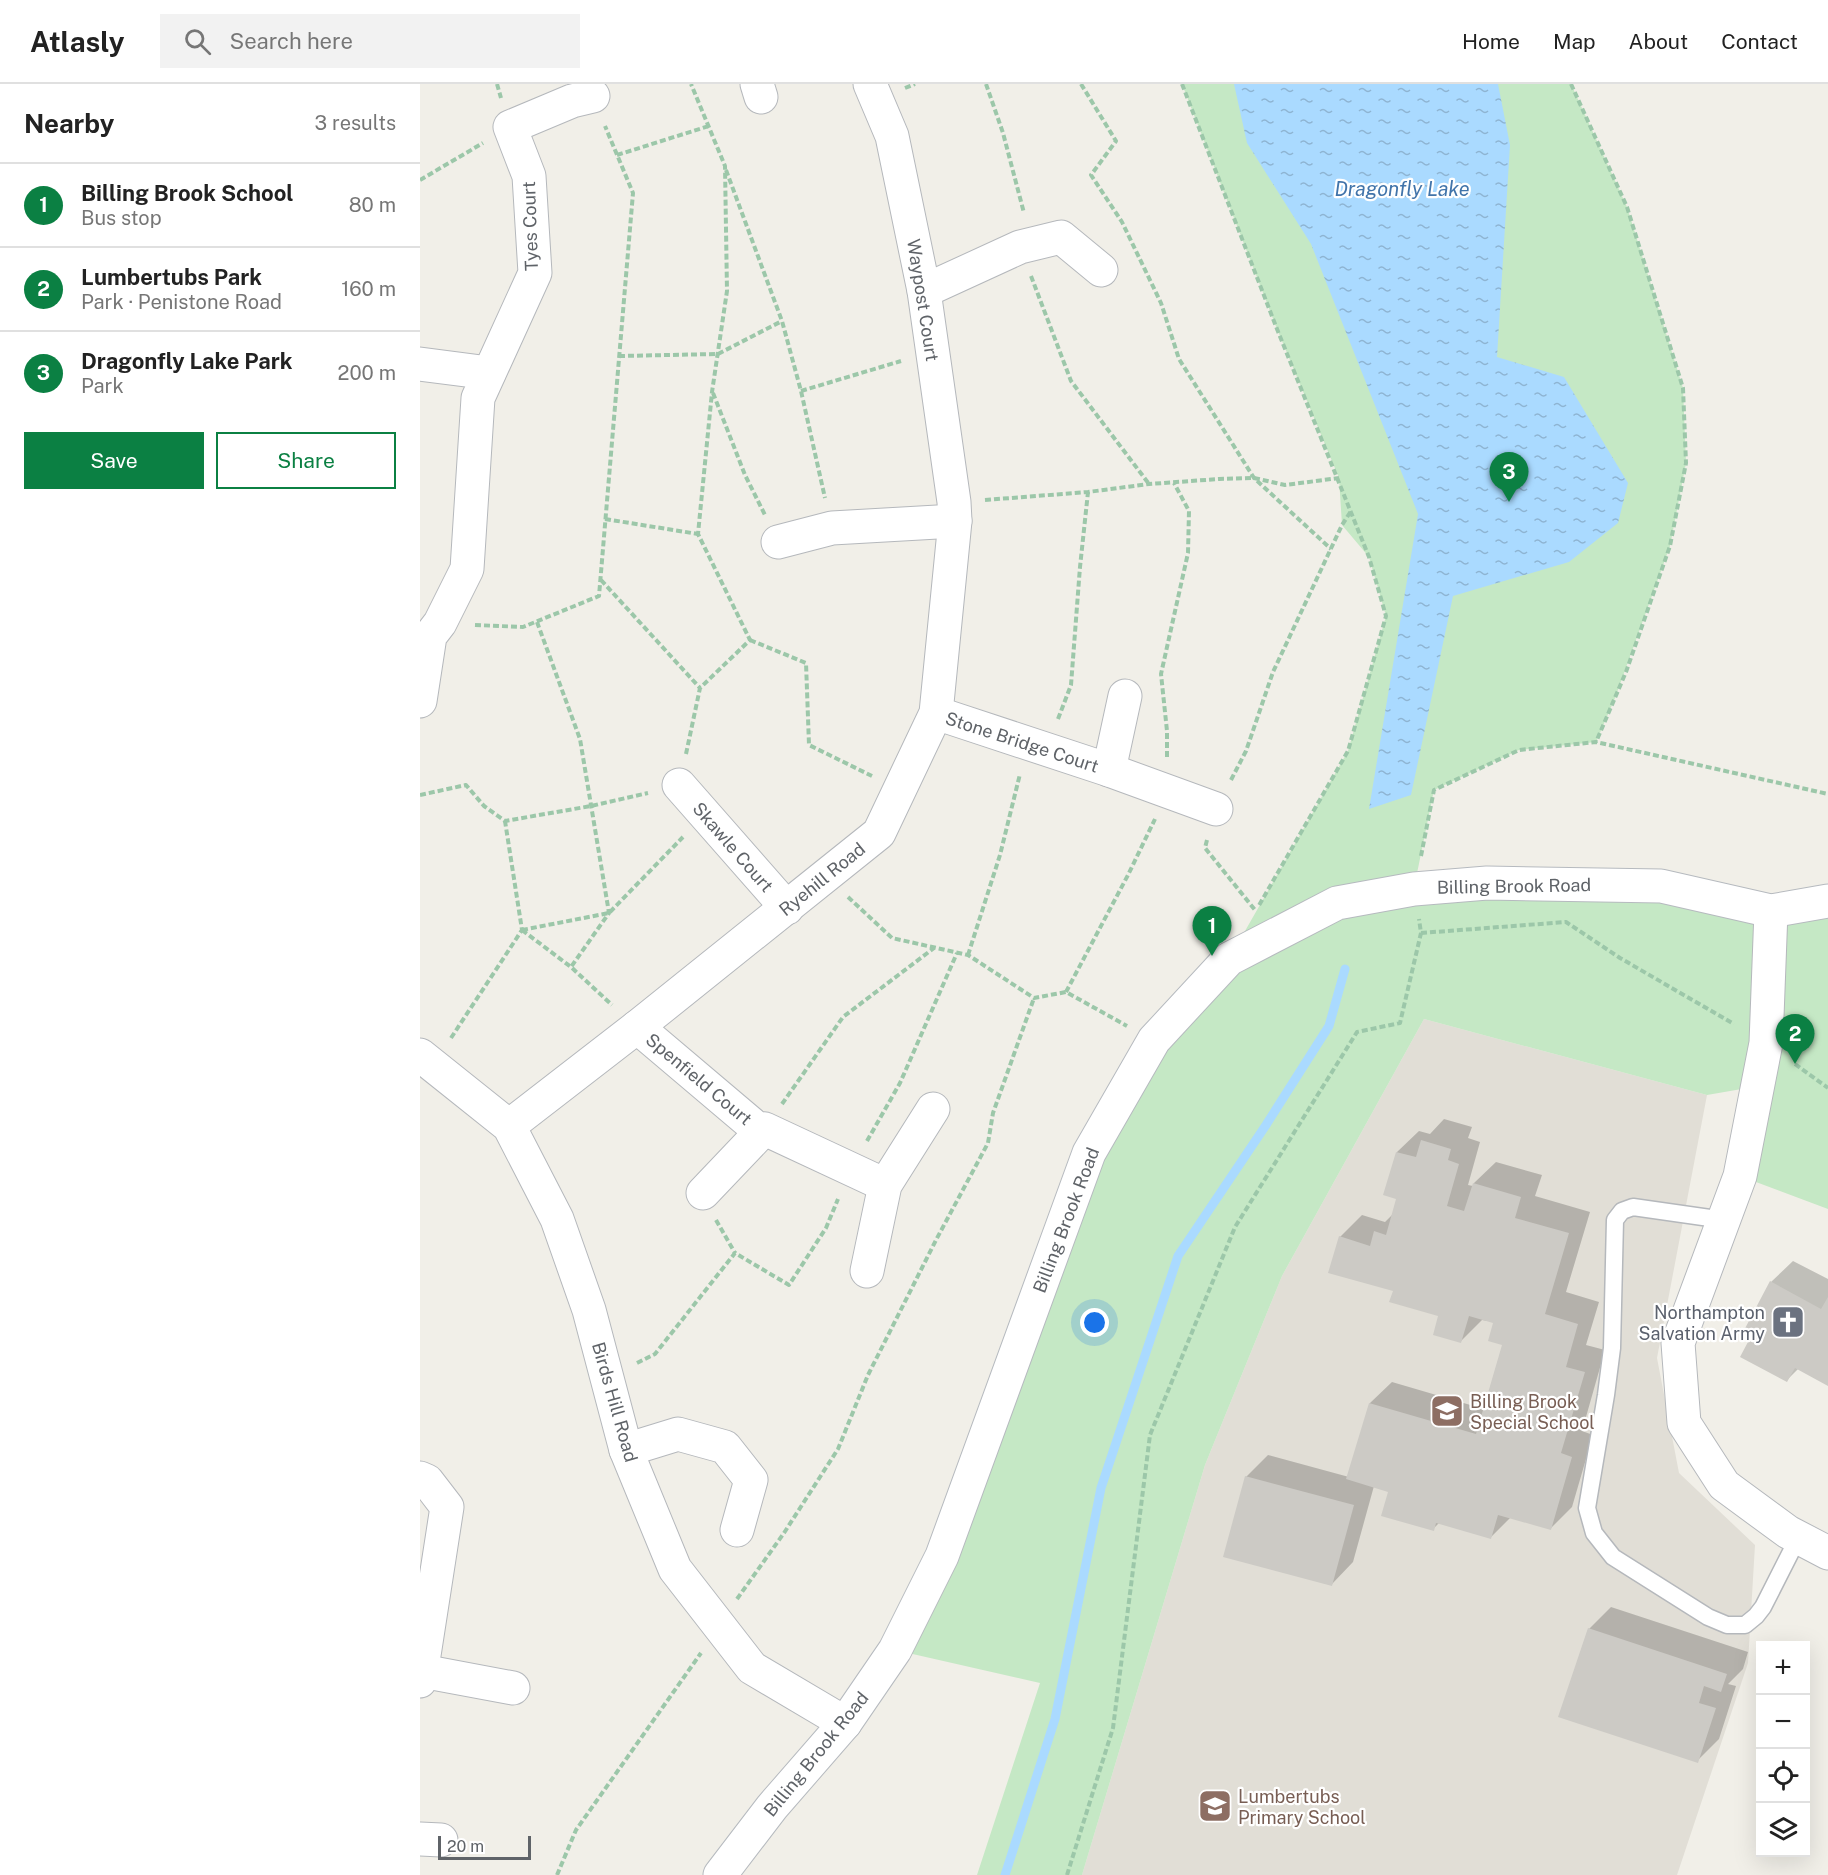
<!DOCTYPE html>
<html lang="en">
<head>
<meta charset="utf-8">
<style>
	body { margin:0; font-family:"Public Sans",sans-serif; background:#f2f2f2; color:#222 }
	.controls { position:absolute; right:18px; bottom:18px; display:grid; overflow:hidden; border-radius:0px; box-shadow:0 6px 24px #0002 }
	.controls button { width:54px; height:54px; display:grid; place-items:center; padding:0; border:0; border-bottom:2px solid #e0e0e0; background:#fff; color:#222; font:30px sans-serif }
	.scale { position:absolute; left:18px; bottom:15px; width:93px; box-sizing:border-box; padding-left:6px; border:3px solid #5f6368; border-top:0; font-size:16px; line-height:21px; white-space:nowrap; color:#5f6368; -webkit-text-stroke:4px #fff; paint-order:stroke }
	.you { position:absolute; left:675px; top:1239px; width:21px; height:21px; margin:-15px; border:4px solid #fff; border-radius:50%; background:#1a73e8; box-shadow:0 0 0 9px #1a73e833 }
	.badge { display:grid; place-items:center; width:39px; height:39px; border-radius:50%; background:#0b8043; color:#fff; font-size:20px; font-weight:700 }
	.pin { position:absolute; translate:-50% -50px; filter:drop-shadow(0 2px 3px #0008) }
	.pin::after { content:''; position:absolute; top:32px; width:21px; height:18px; background:inherit; clip-path:polygon(0 0,100% 0,50% 100%) }
	.list { margin:0; padding:0; list-style:none }
	h2 { display:flex; justify-content:space-between; align-items:center; height:78px; margin:0; padding:0 24px; font-size:26px }
	h2 small { font-size:20px; font-weight:400; color:#767676 }
	.list li { display:grid; grid-template-columns:39px 1fr auto; gap:18px; align-items:center; box-sizing:border-box; height:84px; padding:0 24px; border-top:2px solid #e0e0e0 }
	.list b { display:block; font-size:22px; white-space:nowrap }
	.list p { margin:0; font-size:20px; white-space:nowrap; color:#767676 }
	.list em { font-size:20px; font-style:normal; color:#767676 }
	.actions { display:flex; gap:12px; padding:18px 24px }
	.actions a { flex:1; padding:14px 0; border:2px solid #0b8043; border-radius:0px; text-align:center; font-size:21px; color:#0b8043 }
	.actions .main { background:#0b8043; color:#fff }
	.icon { flex:none; width:33px; height:33px; fill:none; stroke:currentColor; stroke-width:2; stroke-linecap:round; stroke-linejoin:round }
	.map { position:relative; flex:none; width:1408px; height:1791px; overflow:hidden }
	header { display:flex; align-items:center; gap:36px; box-sizing:border-box; height:84px; padding:0 30px; background:#fff; border-bottom:2px solid #e0e0e0 }
	header strong { font-size:28px }
	nav { display:flex; gap:33px; margin-inline-start:auto; font-size:21px }
	.search { width:420px; height:54px; background:#f2f2f2; display:flex; align-items:center; gap:15px; box-sizing:border-box; padding:0 21px; border-radius:0px; color:#767676; font-size:22px }
	main { display:flex }
	aside { flex:1; background:#fff }
	.map>svg:first-child { display:block }
</style>
</head>
<body>
<header>
<strong>Atlasly</strong>
<div class="search"><svg class="icon" aria-label="search" viewBox="0 0 24 24"><circle cx="10" cy="10" r="6"/><path d="M15 15l6 6"/></svg>Search here</div>
<nav><a>Home</a><a>Map</a><a>About</a><a>Contact</a></nav>
</header>
<main>
<aside>
<h2>Nearby<small>3 results</small></h2>
<ul class="list">
<li><span class="badge">1</span><div><b>Billing Brook School</b><p>Bus stop</p></div><em>80 m</em></li>
<li><span class="badge">2</span><div><b>Lumbertubs Park</b><p>Park · Penistone Road</p></div><em>160 m</em></li>
<li><span class="badge">3</span><div><b>Dragonfly Lake Park</b><p>Park</p></div><em>200 m</em></li>
</ul>
<div class="actions"><a class="main">Save</a><a>Share</a></div>
</aside>
<div class="map">
<svg width="1408" height="1791" viewBox="0 0 1408 1791">
	<defs>
		<pattern id="water-ripples" width="26" height="14" patternUnits="userSpaceOnUse" patternTransform="scale(1.5)"><rect width="26" height="14" fill="#aadaff"/><path d="M2 4q2-2 4 0t4 0M15 11q2-2 4 0t4 0" fill="none" stroke="#8eb4d2"/></pattern>
	</defs>
	<rect width="100%" height="100%" fill="#f1efe8"/>
	<polygon fill="#e1ded6" points="1004,935 1287,1011 1237,1274 1259,1389 1335,1461 1328,1579 1257,1791 662,1791 785,1381 862,1192"/>
	<polygon fill="#c5e8c5" points="762,0 1151,0 1207,123 1263,304 1266,379 1250,462 1195,614 1176,658 1099,666 1014,706 994,804 1408,817 1408,1125 1320,1092 1339,1002 1287,1011 1004,935 862,1192 785,1381 662,1791 557,1791 620,1599 475,1566 669,1069 809,875 928,667 966,532 949,473 922,441 919,394 857,245"/>
	<polygon fill="url(#water-ripples)" points="814,0 1078,0 1090,61 1077,273 1144,293 1208,399 1198,439 1149,478 1033,512 991,711 949,725 998,430 891,160 827,59"/>
	<g fill="#0003">
		<polygon points="1024,1035 1052,1043 1048,1054 1060,1058 1048,1101 1053,1102 1054,1099 1076,1078 1122,1091 1115,1112 1170,1128 1146,1208 1179,1218 1166,1261 1185,1266 1162,1347 1173,1351 1152,1423 1131,1444 1091,1433 1071,1453 1020,1438 1013,1445 970,1407 954,1402 933,1478 912,1500 826,1393 848,1371 929,1393 950,1319 972,1298 1064,1325 1083,1260 1075,1238 1062,1236 1040,1258 1020,1231 974,1206 920,1153 942,1131 965,1138 974,1129 978,1114 977,1068 999,1047 1010,1050"/>
		<polygon points="1373,1177 1408,1195 1408,1300 1379,1284 1367,1296 1331,1256 1351,1198"/>
		<polygon points="1191,1523 1328,1568 1323,1585 1308,1600 1316,1602 1299,1655 1277,1677 1169,1545"/>
	</g>
	<g fill="none" stroke-linecap="round" stroke-linejoin="round">
		<polyline stroke="#aadaff" stroke-width="9" points="585,1791 635,1635 681,1404 758,1172 846,1041 909,942 925,885"/>
	</g>
	<g fill="#cccac5">
		<polygon points="1001,1056 1031,1065 1028,1076 1039,1080 1027,1122 1044,1127 1053,1099 1101,1113 1095,1134 1149,1149 1125,1230 1158,1240 1146,1283 1165,1288 1141,1369 1152,1373 1131,1446 1078,1431 1071,1455 1016,1439 1014,1447 961,1432 968,1408 926,1395 949,1319 1056,1350 1082,1261 1068,1257 1073,1239 1049,1232 1041,1259 1013,1251 1018,1232 969,1218 973,1207 908,1189 919,1152 950,1162 954,1147 966,1151 976,1115 963,1111 976,1068 996,1073"/>
		<polygon points="1350,1197 1401,1225 1408,1213 1408,1302 1375,1284 1367,1298 1320,1273 1329,1256 1321,1252"/>
		<polygon points="825,1392 934,1421 912,1502 803,1473"/>
		<polygon points="1168,1544 1307,1590 1301,1608 1284,1602 1279,1619 1296,1624 1278,1679 1138,1633"/>
	</g>
	<g fill="none" stroke-linecap="round" stroke-linejoin="round">
		<defs>
			<polyline id="lane" points="1304,1136 1213,1123 1202,1127 1195,1136 1192,1264 1186,1311 1167,1424 1174,1449 1193,1473 1288,1533 1307,1541 1325,1541 1336,1532 1343,1523 1378,1454"/>
			<g id="street">
				<polyline points="337,0 341,13"/>
				<polyline points="504,207 600,163 641,153 681,186"/>
				<polyline points="0,280 69,289"/>
				<polyline points="358,458 412,444 535,437"/>
				<polyline points="0,617 10,552 20,539 47,485 58,314 115,189 109,92 90,43 152,17 173,12"/>
				<polyline points="516,629 689,686 796,725"/>
				<polyline points="689,686 705,612"/>
				<polyline points="259,701 367,824"/>
				<polyline points="1351,827 1346,959 1320,1092 1258,1259 1264,1339 1304,1401 1368,1448 1408,1469"/>
				<polyline points="217,943 341,1048 345,1045 465,1101"/>
				<polyline points="0,971 89,1042 137,1135 169,1226 206,1366 255,1485 332,1584 425,1639"/>
				<polyline points="89,1042 217,943 459,749 516,629 535,437 534,418 504,207 472,52 450,0"/>
				<polyline points="283,1109 341,1048"/>
				<polyline points="447,1187 465,1101 513,1025"/>
				<polyline points="206,1366 258,1350 305,1363 331,1396 317,1446"/>
				<polyline points="0,1394 7,1397 27,1423 0,1597"/>
				<polyline points="2,1587 93,1604"/>
				<polyline points="0,1755 21,1756"/>
			</g>
			<polyline id="secondary" points="300,1791 352,1723 425,1639 475,1566 522,1472 669,1069 734,956 809,875 917,819 994,805 1067,799 1241,802 1351,827 1408,817"/>
		</defs>
		<use href="#lane" stroke="#b5b8bc" stroke-width="19"/>
		<use href="#street" stroke="#b5b8bc" stroke-width="35"/>
		<use href="#secondary" stroke="#b6babf" stroke-width="35"/>
		<g stroke="#9cc7a9" stroke-width="4" stroke-dasharray="6 3" stroke-linecap="butt">
			<polyline points="77,0 81,14"/>
			<polyline points="566,0 583,49 604,129"/>
			<polyline points="661,0 696,57 671,91 702,138 741,219 759,275 834,394 911,465"/>
			<polyline points="762,0 857,245 949,473 966,532 928,667 838,823"/>
			<polyline points="1151,0 1207,123 1263,304 1266,379 1250,462 1206,588 1176,658"/>
			<polyline points="485,4 495,0"/>
			<polyline points="197,71 289,42"/>
			<polyline points="306,86 362,237 381,307 405,414"/>
			<polyline points="0,96 63,59"/>
			<polyline points="611,192 651,297 729,400"/>
			<polyline points="199,272 298,270 362,237"/>
			<polyline points="381,307 481,277"/>
			<polyline points="293,309 325,391 345,431"/>
			<polyline points="565,416 668,408 729,400 799,395 834,394 865,401 919,394"/>
			<polyline points="185,435 278,450"/>
			<polyline points="181,496 280,604"/>
			<polyline points="117,538 160,655 189,829 151,883"/>
			<polyline points="55,541 103,543 179,512 213,109 185,42"/>
			<polyline points="330,556 386,579 389,661 452,692"/>
			<polyline points="638,635 651,601 660,483 668,408"/>
			<polyline points="266,670 280,604 330,556 278,450 292,308 307,207 305,82 271,0"/>
			<polyline points="747,673 747,647 741,590 768,469 769,427 754,399"/>
			<polyline points="811,696 826,667 853,588 922,441 931,427"/>
			<polyline points="0,711 46,701 64,722 85,737 171,722 228,709"/>
			<polyline points="787,756 785,764 835,826"/>
			<polyline points="1001,772 1014,706 1099,666 1176,658 1408,710"/>
			<polyline points="428,813 472,854 548,871 614,914 646,908 707,942"/>
			<polyline points="102,846 189,829 263,753"/>
			<polyline points="102,846 151,883 192,921"/>
			<polyline points="1001,849 1146,838 1200,874 1314,940"/>
			<polyline points="548,871 580,771 600,690"/>
			<polyline points="646,908 708,791 735,735"/>
			<polyline points="31,954 102,846 85,737"/>
			<polyline points="1375,980 1408,1004"/>
			<polyline points="362,1020 423,933 514,864"/>
			<polyline points="447,1057 480,999 537,869"/>
			<polyline points="296,1136 315,1169"/>
			<polyline points="217,1279 235,1270 315,1169 369,1201 406,1144 418,1115"/>
			<polyline points="317,1515 364,1449 418,1365 448,1291 516,1156 568,1059 573,1029 614,914"/>
			<polyline points="137,1791 156,1746 281,1569"/>
			<polyline points="647,1791 693,1644 730,1351 815,1143 937,948 980,939 1001,849 999,835"/>
		</g>
		<use href="#lane" stroke="#fff" stroke-width="16"/>
		<use href="#street" stroke="#fff" stroke-width="33"/>
		<use href="#secondary" stroke="#fff" stroke-width="33"/>
	</g>
	<defs>
		<symbol id="church-square" viewBox="-11 -11 22 22"><rect x="-9" y="-9" width="18" height="18" rx="4" fill="#6b7280" stroke="#fff"/><path d="M-1.2-6h2.4v3.5h3.3v2.4h-3.3V6h-2.4V-.1h-3.3v-2.4h3.3Z" fill="#fff"/></symbol>
		<symbol id="school-square" viewBox="-11 -11 22 22"><rect x="-9" y="-9" width="18" height="18" rx="4" fill="#8d6e63" stroke="#fff"/><path d="M0-5L7-2L0 1L-7-2ZM-4 1L0 2.5L4 1V4Q0 6-4 4Z" fill="#fff"/></symbol>
	</defs>
	<g fill-rule="evenodd">
		<use href="#church-square" x="1349" y="1219" width="38" height="38"/>
		<use href="#school-square" x="1008" y="1308" width="38" height="38"/>
		<use href="#school-square" x="776" y="1703" width="38" height="38"/>
	</g>
	<g text-anchor="middle" dominant-baseline="central" stroke-width="4.5" stroke-linejoin="round" paint-order="stroke">
		<g font-size="18" fill="#5f6368" stroke="#fff">
			<text transform="translate(110 142) rotate(-92)">Tyes Court</text>
			<text transform="translate(503 216) rotate(81)">Waypost Court</text>
			<text transform="translate(602 658) rotate(18)">Stone Bridge Court</text>
			<text transform="translate(313 763) rotate(49)">Skawle Court</text>
			<text transform="translate(402 795) rotate(-39)">Ryehill Road</text>
			<text transform="translate(1094 802) rotate(-1)">Billing Brook Road</text>
			<text transform="translate(279 995) rotate(40)">Spenfield Court</text>
			<text transform="translate(646 1136) rotate(-69)">Billing Brook Road</text>
			<text transform="translate(195 1318) rotate(74)">Birds Hill Road</text>
			<text transform="translate(396 1670) rotate(-51)">Billing Brook Road</text>
		</g>
		<g font-size="18" fill="#5b616d" stroke="#fff" text-anchor="end">
			<text x="1345" y="1228">Northampton<tspan x="1345" dy="21">Salvation Army</tspan></text>
		</g>
		<g font-size="18" fill="#785e54" stroke="#fff" text-anchor="start">
			<text x="1050" y="1317">Billing Brook<tspan x="1050" dy="21">Special School</tspan></text>
			<text x="818" y="1712">Lumbertubs<tspan x="818" dy="21">Primary School</tspan></text>
		</g>
		<g font-size="20" font-style="italic" fill="#4174aa" stroke="#fff">
			<text x="982" y="105">Dragonfly Lake</text>
		</g>
	</g>
</svg>
<div class="controls">
<button>+</button>
<button>−</button>
<button><svg class="icon" aria-label="locate" viewBox="0 0 24 24"><circle cx="12" cy="12" r="6"/><path d="M12 2v4M12 18v4M2 12h4M18 12h4"/></svg></button>
<button><svg class="icon" aria-label="layers" viewBox="0 0 24 24"><path d="M12 4l9 5-9 5-9-5zM3 14l9 5 9-5"/></svg></button>
</div>
<div class="scale">20 m</div>
<div class="you"></div>
<div class="pin badge" style="left:792px;top:872px">1</div>
<div class="pin badge" style="left:1375px;top:980px">2</div>
<div class="pin badge" style="left:1089px;top:418px">3</div>
</div>
</main>
</body>
</html>
